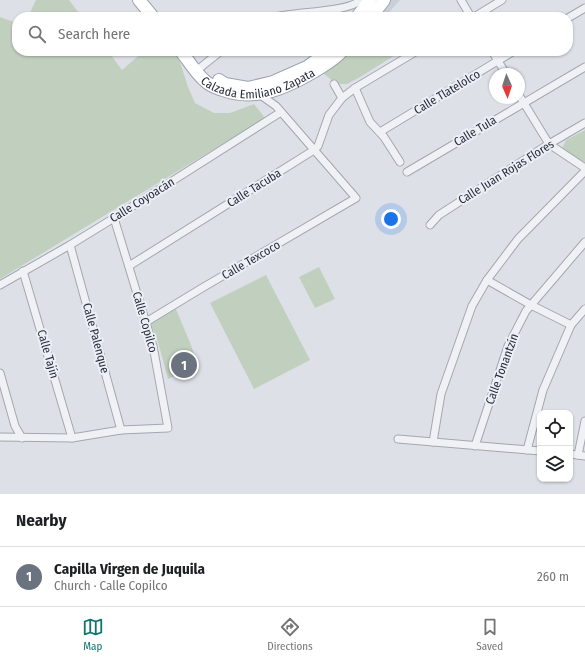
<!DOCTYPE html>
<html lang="en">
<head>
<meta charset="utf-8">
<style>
	body { margin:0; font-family:"Fira Sans Condensed",sans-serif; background:#f6f6f6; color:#202124 }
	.controls { position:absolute; right:12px; bottom:12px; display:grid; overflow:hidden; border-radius:8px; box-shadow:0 1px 3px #0004 }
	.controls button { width:36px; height:36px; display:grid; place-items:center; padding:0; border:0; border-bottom:1px solid #e0e0e0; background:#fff; color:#202124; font:20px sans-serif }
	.compass { position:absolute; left:489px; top:68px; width:36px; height:36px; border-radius:50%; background:#fff; box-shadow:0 1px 3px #0004; rotate:177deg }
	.you { position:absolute; left:391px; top:219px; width:14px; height:14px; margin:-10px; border:3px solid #fff; border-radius:50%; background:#1a73e8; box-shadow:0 0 0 6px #1a73e833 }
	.badge { display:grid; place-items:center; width:26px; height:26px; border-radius:50%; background:#0f766e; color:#fff; font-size:13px; font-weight:700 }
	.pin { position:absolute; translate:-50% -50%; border:2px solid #fff; box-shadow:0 1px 4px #0006 }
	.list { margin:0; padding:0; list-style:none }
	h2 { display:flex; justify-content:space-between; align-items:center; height:52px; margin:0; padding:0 16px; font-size:17px }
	h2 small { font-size:13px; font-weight:400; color:#757577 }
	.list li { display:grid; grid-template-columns:26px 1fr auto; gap:12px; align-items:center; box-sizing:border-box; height:60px; padding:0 16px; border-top:1px solid #e0e0e0 }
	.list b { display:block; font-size:15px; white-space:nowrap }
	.list p { margin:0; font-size:13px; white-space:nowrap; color:#757577 }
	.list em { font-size:13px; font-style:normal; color:#757577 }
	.icon { flex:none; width:22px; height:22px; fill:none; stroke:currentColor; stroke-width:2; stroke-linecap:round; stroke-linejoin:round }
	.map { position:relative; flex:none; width:585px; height:494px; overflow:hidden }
	.search { position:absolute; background:#fff; box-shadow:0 1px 3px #0004; left:12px; right:12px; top:12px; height:44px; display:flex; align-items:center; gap:10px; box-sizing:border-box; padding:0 14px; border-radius:16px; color:#757577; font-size:15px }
	.sheet { height:112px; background:#fff }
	nav { display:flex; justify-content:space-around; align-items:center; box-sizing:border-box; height:56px; border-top:1px solid #e0e0e0; background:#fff; font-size:11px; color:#757577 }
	nav a { display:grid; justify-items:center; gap:2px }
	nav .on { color:#0f766e }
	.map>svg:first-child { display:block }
</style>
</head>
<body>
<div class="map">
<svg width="585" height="494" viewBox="0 0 585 494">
	<rect width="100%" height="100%" fill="#dde0e7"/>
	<polygon fill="#cbcfd8" points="387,0 400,0 385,17 373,17"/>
	<g fill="#c1d0be">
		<polygon points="36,0 69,0 82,17 28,17"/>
		<polygon points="0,17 17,23 17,51 108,51 122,70 144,51 174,51 177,53 188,87 195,103 214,113 230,113 254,104 265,118 0,279"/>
		<polygon points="345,51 402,51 360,77 347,84 340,84 334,82 323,73"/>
		<polygon points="585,130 585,162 561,151 566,140"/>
		<polygon points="319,267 335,299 315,308 299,277"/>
		<polygon points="266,275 310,360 254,389 210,303"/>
		<polygon points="175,307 191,345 198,366 168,379 158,342 150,322"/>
	</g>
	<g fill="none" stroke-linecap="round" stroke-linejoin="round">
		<defs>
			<g id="minor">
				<polyline points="461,0 471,17"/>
				<path d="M276,17C293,12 351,12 360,0"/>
				<polyline points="474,17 502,0"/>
				<polyline points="568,18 585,8"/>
				<polyline points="492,51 506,74"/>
				<polyline points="196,71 221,51"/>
				<polyline points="334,84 342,98"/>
				<polyline points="355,88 370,122 384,137 400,162"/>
				<polyline points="519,95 549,144 585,168"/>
				<polyline points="380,132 514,51"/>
				<polyline points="407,172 585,67"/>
				<polyline points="430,225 439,215 549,144 585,123"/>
				<polyline points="70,245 121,430"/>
				<polyline points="129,266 314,150 318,146 329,115 342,98 355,88 417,51"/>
				<polyline points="23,271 72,438"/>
				<polyline points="487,280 531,305 571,325"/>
				<polyline points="0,285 70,245 114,218 281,112"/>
				<polyline points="146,322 202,288 356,198 276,106 259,94"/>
				<polyline points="0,373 15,426 22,438"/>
				<polyline points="0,437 72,438 121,430 168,428 153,346 114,218"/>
				<polyline points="398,439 540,451"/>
				<polyline points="433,442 441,394 472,306 487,280 518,239 585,171"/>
				<polyline points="475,446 508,346 526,311 585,242"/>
				<polyline points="527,450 543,390 571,325 585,309"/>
				<polyline points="570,454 585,456"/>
				<polyline points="578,455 585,421"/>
			</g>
			<g id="primary">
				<polyline points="139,0 153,17"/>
				<polyline points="357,17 370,0"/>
				<polyline points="371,17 384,0"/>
				<path id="s1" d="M181,51C188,60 195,72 204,80C209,85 216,88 223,90C256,102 286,88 315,71C326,64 334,60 342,51"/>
				<polyline points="219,80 225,84 248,88 273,82 307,67 329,51"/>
			</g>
		</defs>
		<use href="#minor" stroke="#a3a7b1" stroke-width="9"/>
		<use href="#primary" stroke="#9da3b2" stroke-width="14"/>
		<use href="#minor" stroke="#f0f1f5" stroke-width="7"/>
		<use href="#primary" stroke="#fff" stroke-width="12"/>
	</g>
	<g text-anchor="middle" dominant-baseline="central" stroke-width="4" stroke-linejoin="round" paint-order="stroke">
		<g font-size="12" fill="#272d3d" stroke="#eceff4">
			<text stroke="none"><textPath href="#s1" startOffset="95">Calzada Emiliano Zapata</textPath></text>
			<text transform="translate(447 92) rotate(-31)">Calle Tlatelolco</text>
			<text transform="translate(475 131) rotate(-31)">Calle Tula</text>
			<text transform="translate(506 172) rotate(-32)">Calle Juan Rojas Flores</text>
			<text transform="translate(254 188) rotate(-32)">Calle Tacuba</text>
			<text transform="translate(142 200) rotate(-32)">Calle Coyoacán</text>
			<text transform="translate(251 260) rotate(-30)">Calle Texcoco</text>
			<text transform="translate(145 322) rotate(74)">Calle Copilco</text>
			<text transform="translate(96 338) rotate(75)">Calle Palenque</text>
			<text transform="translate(48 354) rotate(74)">Calle Tajín</text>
			<text transform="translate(502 369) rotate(-70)">Calle Tonantzín</text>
		</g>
	</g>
</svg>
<div class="controls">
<button><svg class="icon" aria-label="locate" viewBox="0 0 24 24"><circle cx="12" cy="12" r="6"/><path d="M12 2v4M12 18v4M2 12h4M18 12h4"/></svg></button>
<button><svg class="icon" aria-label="layers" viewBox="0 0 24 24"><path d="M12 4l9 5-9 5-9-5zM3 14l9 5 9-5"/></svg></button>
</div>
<svg class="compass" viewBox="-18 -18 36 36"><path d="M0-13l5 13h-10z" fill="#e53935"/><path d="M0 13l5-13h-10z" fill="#757577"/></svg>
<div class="you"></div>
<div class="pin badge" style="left:184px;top:365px;background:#6b7280">1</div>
<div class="search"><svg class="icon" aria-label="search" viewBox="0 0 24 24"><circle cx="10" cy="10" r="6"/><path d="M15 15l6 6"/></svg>Search here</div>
</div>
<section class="sheet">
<h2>Nearby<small></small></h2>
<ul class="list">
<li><span class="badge" style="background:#6b7280">1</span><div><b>Capilla Virgen de Juquila</b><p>Church · Calle Copilco</p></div><em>260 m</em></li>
</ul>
</section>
<nav>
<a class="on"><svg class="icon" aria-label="map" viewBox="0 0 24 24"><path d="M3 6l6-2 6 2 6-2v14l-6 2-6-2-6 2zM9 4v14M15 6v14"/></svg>Map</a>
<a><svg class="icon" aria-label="directions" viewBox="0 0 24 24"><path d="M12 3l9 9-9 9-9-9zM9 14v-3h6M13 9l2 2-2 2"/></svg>Directions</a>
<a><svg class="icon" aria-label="saved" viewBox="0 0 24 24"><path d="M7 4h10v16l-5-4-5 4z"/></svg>Saved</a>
</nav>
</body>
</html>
